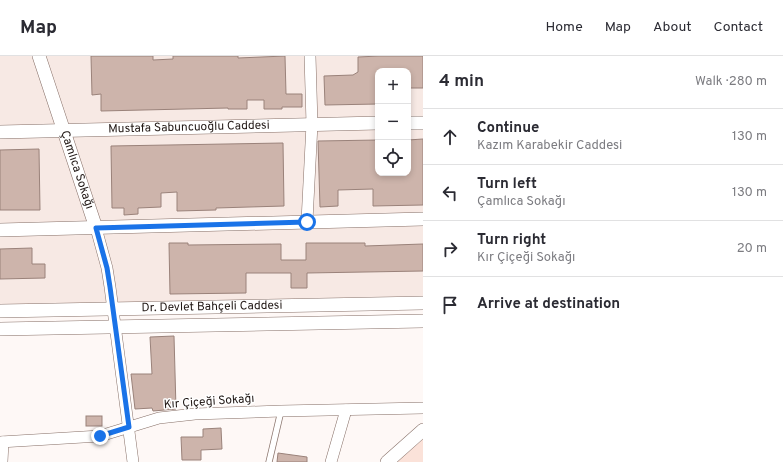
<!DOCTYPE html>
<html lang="en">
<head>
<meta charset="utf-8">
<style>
	body { margin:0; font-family:Overpass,sans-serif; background:#f7f7f7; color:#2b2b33 }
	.controls { position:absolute; right:12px; top:12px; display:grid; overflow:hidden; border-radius:8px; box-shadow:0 2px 6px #0003 }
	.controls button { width:36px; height:36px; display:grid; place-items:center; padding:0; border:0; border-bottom:1px solid #e1e1e2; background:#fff; color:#2b2b33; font:20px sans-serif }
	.stop { position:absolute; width:12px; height:12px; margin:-9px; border:3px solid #1a73e8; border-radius:50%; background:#fff }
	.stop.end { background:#1a73e8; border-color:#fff; box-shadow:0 1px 4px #0008 }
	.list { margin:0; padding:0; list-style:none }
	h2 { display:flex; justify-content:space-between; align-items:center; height:52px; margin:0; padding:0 16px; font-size:17px }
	h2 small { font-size:13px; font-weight:400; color:#7c7c81 }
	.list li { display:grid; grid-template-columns:26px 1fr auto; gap:12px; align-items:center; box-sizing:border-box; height:56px; padding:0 16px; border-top:1px solid #e1e1e2 }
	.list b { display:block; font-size:15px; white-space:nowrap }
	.list p { margin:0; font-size:13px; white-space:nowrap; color:#7c7c81 }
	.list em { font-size:13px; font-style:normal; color:#7c7c81 }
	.icon { flex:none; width:22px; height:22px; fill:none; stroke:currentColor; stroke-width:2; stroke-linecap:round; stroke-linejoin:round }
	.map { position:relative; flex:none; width:423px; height:406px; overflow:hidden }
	header { display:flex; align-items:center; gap:24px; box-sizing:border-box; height:56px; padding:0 20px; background:#fff; border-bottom:1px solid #e1e1e2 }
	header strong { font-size:19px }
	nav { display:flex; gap:22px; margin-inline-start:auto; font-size:14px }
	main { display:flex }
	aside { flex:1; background:#fff }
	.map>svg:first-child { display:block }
</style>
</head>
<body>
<header>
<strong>Map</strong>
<nav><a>Home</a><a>Map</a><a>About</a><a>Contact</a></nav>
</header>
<main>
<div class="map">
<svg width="423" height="406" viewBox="0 0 423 406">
	<rect width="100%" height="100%" fill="#fef8f6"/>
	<path fill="#f7e9e4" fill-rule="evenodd" d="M0,0H423V240L0,249ZM378,15H408V117H378Z"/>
	<polygon fill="#fbe2d9" points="423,383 423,406 396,406"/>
	<g fill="#cdb4ab" stroke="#9a827a">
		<polygon points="91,0 153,0 153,4 173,3 173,0 238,0 238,2 285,0 286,38 302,38 302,51 282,51 282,53 264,53 264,44 247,44 247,53 228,53 228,52 101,55 101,38 92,39"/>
		<polygon points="379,0 423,0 423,32 408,32 408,15 378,15 378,48 325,49 324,20 353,19 358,16 358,1"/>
		<polygon points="423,83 423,149 373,150 373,133 338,134 338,150 320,151 318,85 378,84 378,117 408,117 408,84"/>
		<polygon points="283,87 284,150 216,152 216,154 177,155 177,136 161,137 161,151 138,152 138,158 124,159 124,152 112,152 111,90"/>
		<polygon points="39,93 40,154 0,154 0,94"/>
		<polygon points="169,187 188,187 188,189 281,188 281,204 306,204 306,187 365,187 365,190 423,188 423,215 307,217 307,232 291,232 291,217 246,217 246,237 170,238"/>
		<polygon points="32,192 32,208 45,208 45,222 0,223 0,193"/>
		<polygon points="174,280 176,353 153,355 152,352 135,353 131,318 152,318 150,281"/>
		<rect x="86" y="360" width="16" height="10"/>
		<polygon points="221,372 222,393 201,394 201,404 182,404 181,381 203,381 203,373"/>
		<polygon points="278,397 307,401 307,406 277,406"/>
	</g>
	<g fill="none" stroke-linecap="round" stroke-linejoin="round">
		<defs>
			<polyline id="service" points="269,406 281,355"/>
			<g id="minor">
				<polyline points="307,165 312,68 310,0"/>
				<polyline points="96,172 107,212 110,231 133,406"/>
				<polyline points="0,386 100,380 159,362 195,358 281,355 423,352"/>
				<polyline points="2,406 3,386"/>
				<polyline points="331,406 346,354"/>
			</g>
			<g id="tertiary">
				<path id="s1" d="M39,0L96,172"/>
				<polyline points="408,67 423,67"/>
				<path id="s2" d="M0,76L378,67"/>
				<polyline points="0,174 423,163"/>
				<path id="s3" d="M0,255L423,247"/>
				<polyline points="0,273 423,265"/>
				<polyline points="387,406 423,374"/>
			</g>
		</defs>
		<use href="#service" stroke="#877068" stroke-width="7"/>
		<use href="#minor" stroke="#877068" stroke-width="12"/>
		<use href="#tertiary" stroke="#877068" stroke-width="14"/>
		<use href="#service" stroke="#fff" stroke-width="5.5"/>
		<use href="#minor" stroke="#fff" stroke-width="11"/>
		<use href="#tertiary" stroke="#fff" stroke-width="13"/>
	</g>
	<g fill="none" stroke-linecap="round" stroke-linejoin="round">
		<polyline stroke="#1a73e8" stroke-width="5" points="100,380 129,371 110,231 107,212 96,172 307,166"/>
	</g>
	<g text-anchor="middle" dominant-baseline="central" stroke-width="3" stroke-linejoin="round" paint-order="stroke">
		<g font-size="12" fill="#1f1613" stroke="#fff">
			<text stroke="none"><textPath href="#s2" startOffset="189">Mustafa Sabuncuoğlu Caddesi</textPath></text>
			<text stroke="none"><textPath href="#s1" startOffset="120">Çamlıca Sokağı</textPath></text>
			<text stroke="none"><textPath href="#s3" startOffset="212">Dr. Devlet Bahçeli Caddesi</textPath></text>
			<text transform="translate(209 346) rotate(-4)">Kır Çiçeği Sokağı</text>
		</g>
	</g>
</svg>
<div class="controls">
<button>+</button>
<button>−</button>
<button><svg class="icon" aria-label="locate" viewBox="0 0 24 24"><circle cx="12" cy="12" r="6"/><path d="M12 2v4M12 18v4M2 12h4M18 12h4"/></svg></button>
</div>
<div class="stop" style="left:307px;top:166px"></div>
<div class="stop end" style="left:100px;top:380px"></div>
</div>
<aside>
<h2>4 min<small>Walk · 280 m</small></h2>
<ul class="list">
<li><svg class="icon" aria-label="ahead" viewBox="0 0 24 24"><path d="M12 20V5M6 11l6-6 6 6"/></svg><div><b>Continue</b><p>Kazım Karabekir Caddesi</p></div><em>130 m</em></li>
<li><svg class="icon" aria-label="left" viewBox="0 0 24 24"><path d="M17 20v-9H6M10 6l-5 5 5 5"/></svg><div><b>Turn left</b><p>Çamlıca Sokağı</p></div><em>130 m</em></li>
<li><svg class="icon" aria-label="right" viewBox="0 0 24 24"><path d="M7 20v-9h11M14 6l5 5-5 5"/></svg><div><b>Turn right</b><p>Kır Çiçeği Sokağı</p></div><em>20 m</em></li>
<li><svg class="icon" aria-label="arrive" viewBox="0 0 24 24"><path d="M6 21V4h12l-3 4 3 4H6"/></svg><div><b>Arrive at destination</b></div></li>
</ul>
</aside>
</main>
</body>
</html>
